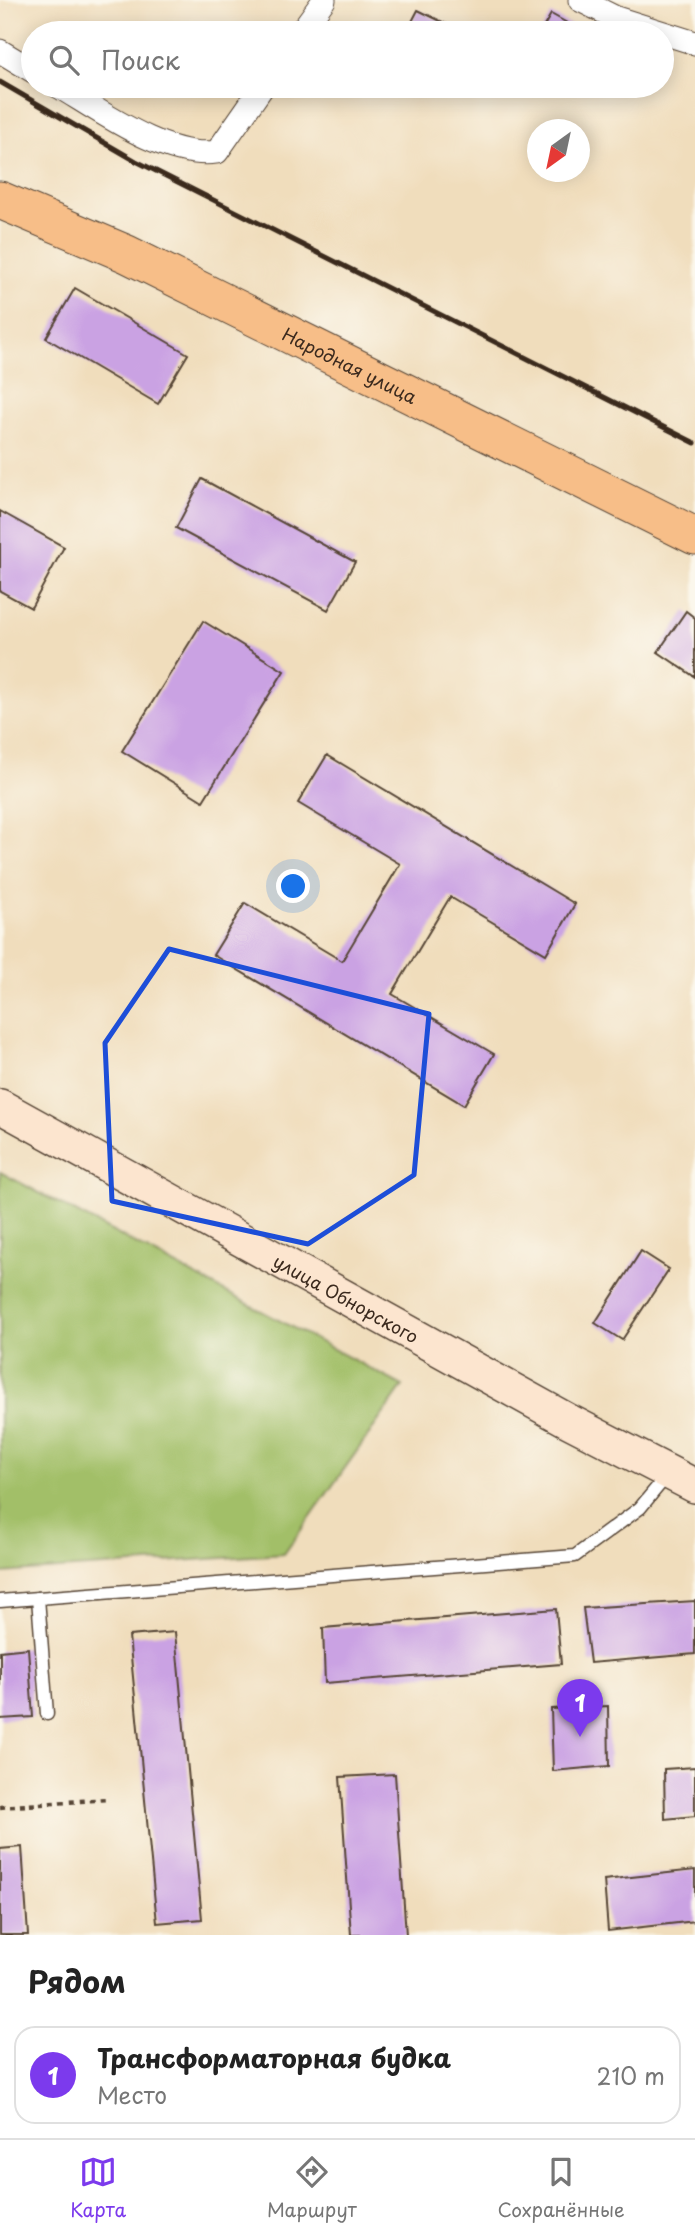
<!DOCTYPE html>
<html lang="ru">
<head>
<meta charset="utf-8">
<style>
	body { margin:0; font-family:"Playpen Sans",sans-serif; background:#f2f2f2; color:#222 }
	.compass { position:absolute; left:527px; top:119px; width:63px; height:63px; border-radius:50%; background:#fff; box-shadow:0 4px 18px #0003; rotate:213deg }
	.you { position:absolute; left:294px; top:887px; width:24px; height:24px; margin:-18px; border:5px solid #fff; border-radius:50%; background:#1a73e8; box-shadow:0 0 0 10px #1a73e833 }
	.badge { display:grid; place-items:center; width:46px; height:46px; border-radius:50%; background:#7c3aed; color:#fff; font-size:23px; font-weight:700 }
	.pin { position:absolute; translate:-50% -58px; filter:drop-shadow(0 2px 4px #0008) }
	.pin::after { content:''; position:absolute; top:37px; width:24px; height:21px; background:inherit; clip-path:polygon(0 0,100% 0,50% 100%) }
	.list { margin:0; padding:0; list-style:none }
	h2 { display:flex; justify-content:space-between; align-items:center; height:91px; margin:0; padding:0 28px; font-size:30px }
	h2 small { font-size:23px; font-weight:400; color:#767676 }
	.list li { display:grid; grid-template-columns:46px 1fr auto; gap:21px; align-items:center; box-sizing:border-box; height:98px; margin:0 14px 14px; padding:0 14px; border:2px solid #e0e0e0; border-radius:21px }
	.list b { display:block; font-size:26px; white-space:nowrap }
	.list p { margin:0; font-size:23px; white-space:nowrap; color:#767676 }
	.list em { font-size:23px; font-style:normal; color:#767676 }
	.icon { flex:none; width:38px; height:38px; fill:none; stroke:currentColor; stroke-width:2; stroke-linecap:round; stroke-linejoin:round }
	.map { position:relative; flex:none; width:695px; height:1935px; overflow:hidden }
	.search { position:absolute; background:#fff; box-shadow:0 4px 18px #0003; left:21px; right:21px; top:21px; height:77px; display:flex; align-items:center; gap:18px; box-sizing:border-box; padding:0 24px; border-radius:38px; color:#767676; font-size:26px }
	.sheet { height:203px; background:#fff }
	nav { display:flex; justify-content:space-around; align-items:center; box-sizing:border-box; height:98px; border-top:2px solid #e0e0e0; background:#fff; font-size:19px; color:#767676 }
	nav a { display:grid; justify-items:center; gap:4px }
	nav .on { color:#7c3aed }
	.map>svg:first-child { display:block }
</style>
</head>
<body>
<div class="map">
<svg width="695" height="1935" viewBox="0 0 695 1935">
	<rect width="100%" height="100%" fill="#fbf7ec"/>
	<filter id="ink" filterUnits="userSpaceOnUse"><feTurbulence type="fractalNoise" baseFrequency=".0143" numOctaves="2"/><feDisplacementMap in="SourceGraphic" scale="14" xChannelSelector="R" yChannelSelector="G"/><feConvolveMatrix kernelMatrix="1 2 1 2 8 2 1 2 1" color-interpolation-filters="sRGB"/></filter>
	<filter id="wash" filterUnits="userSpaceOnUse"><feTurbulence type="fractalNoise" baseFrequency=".00686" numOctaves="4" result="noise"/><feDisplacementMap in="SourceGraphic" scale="28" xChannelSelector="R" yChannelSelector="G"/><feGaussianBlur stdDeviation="1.57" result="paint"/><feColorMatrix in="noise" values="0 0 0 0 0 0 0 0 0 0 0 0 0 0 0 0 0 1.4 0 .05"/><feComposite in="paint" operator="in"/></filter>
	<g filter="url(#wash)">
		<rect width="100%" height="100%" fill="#f0ddbc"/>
		<polygon fill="#a2bf67" stroke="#6e7442" stroke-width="2" points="0,1172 403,1386 284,1554 0,1573"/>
		<g id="blocks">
			<g fill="#caa2e3">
				<polygon points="418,10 455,28 452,33 406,33"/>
				<polygon points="551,14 585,33 540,33"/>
				<polygon points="75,288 188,354 158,404 46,338"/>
				<polygon points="202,479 355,562 328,610 176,528"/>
				<polygon points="0,511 64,547 31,608 0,591"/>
				<polygon points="686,611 695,618 695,677 658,652"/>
				<polygon points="203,621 284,671 203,801 122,751"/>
				<polygon points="327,755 575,904 546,954 450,897 392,994 494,1054 464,1105 213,955 245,903 342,961 400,864 298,803"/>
				<polygon points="641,1251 669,1269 622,1340 595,1323"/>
				<polygon points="695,1601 695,1654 590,1663 583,1608"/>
				<polygon points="556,1609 561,1664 325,1683 323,1628"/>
				<polygon points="175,1632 202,1919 157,1923 129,1636"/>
				<polygon points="28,1648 33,1717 0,1719 0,1651"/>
				<polygon points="608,1706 609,1766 553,1771 551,1709"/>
				<polygon points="695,1767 695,1816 665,1819 664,1769"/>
				<polygon points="395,1774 406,1935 351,1935 340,1777"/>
				<polygon points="22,1847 28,1935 0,1935 0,1849"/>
				<polygon points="695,1870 695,1921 608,1931 604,1880"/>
			</g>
		</g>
	</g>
	<g filter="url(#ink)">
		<use href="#blocks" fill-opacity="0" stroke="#564536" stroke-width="2"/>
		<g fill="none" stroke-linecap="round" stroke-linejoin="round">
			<defs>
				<g id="lane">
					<polyline points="38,1598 47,1714"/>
					<polyline points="0,1601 575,1556 640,1508 669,1473"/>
				</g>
				<g id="street">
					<polyline points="580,0 616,18 695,43"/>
					<polyline points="300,33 324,0"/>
					<polyline points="0,51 33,71"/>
					<path d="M58,86C100,111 167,160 217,152L263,86"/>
				</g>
				<g id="secondary">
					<path id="s1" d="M0,1106L567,1420L695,1486"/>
				</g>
				<g id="primary">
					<path id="s2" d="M0,200L127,254L695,536"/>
				</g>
			</defs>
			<use href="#lane" stroke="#564536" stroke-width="15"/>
			<use href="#street" stroke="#564536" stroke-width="25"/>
			<use href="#secondary" stroke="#564536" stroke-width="36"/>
			<use href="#primary" stroke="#564536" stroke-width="39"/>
			<polyline stroke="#564536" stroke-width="4.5" stroke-dasharray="5 5" stroke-linecap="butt" points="0,1807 107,1799"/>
			<use href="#lane" stroke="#fff" stroke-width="12"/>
			<use href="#street" stroke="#fff" stroke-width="23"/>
			<use href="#secondary" stroke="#fce5cf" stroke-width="33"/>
			<use href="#primary" stroke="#f7be88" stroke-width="37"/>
			<polyline stroke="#3b2a1e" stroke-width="5" points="0,82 136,161 695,443"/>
		</g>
	</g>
	<path fill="none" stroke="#1d4ed8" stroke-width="5" stroke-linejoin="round" d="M169,949L429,1014L414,1175L308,1244L112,1201L105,1043Z"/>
	<g text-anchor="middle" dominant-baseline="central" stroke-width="7" stroke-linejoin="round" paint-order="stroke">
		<g font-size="18" fill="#3b2a1e" stroke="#fbf7ec">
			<text stroke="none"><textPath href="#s2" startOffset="387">Народная улица</textPath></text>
			<text stroke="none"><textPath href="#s1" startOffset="396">улица Обнорского</textPath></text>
		</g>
	</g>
</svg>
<svg class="compass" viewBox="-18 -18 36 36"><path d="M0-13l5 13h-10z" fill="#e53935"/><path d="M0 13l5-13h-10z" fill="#767676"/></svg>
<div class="you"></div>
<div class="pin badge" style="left:580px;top:1737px">1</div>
<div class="search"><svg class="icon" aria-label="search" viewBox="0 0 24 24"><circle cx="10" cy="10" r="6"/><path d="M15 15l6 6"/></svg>Поиск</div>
</div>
<section class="sheet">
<h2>Рядом<small></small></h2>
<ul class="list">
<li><span class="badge">1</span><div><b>Трансформаторная будка</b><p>Место</p></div><em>210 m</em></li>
</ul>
</section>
<nav>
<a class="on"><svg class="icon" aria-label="map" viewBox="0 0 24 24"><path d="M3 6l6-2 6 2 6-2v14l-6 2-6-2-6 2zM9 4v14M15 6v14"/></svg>Карта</a>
<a><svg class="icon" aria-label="directions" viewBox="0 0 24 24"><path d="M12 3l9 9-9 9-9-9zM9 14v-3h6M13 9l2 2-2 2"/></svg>Маршрут</a>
<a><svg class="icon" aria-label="saved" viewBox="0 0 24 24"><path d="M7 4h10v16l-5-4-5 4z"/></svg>Сохранённые</a>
</nav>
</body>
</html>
